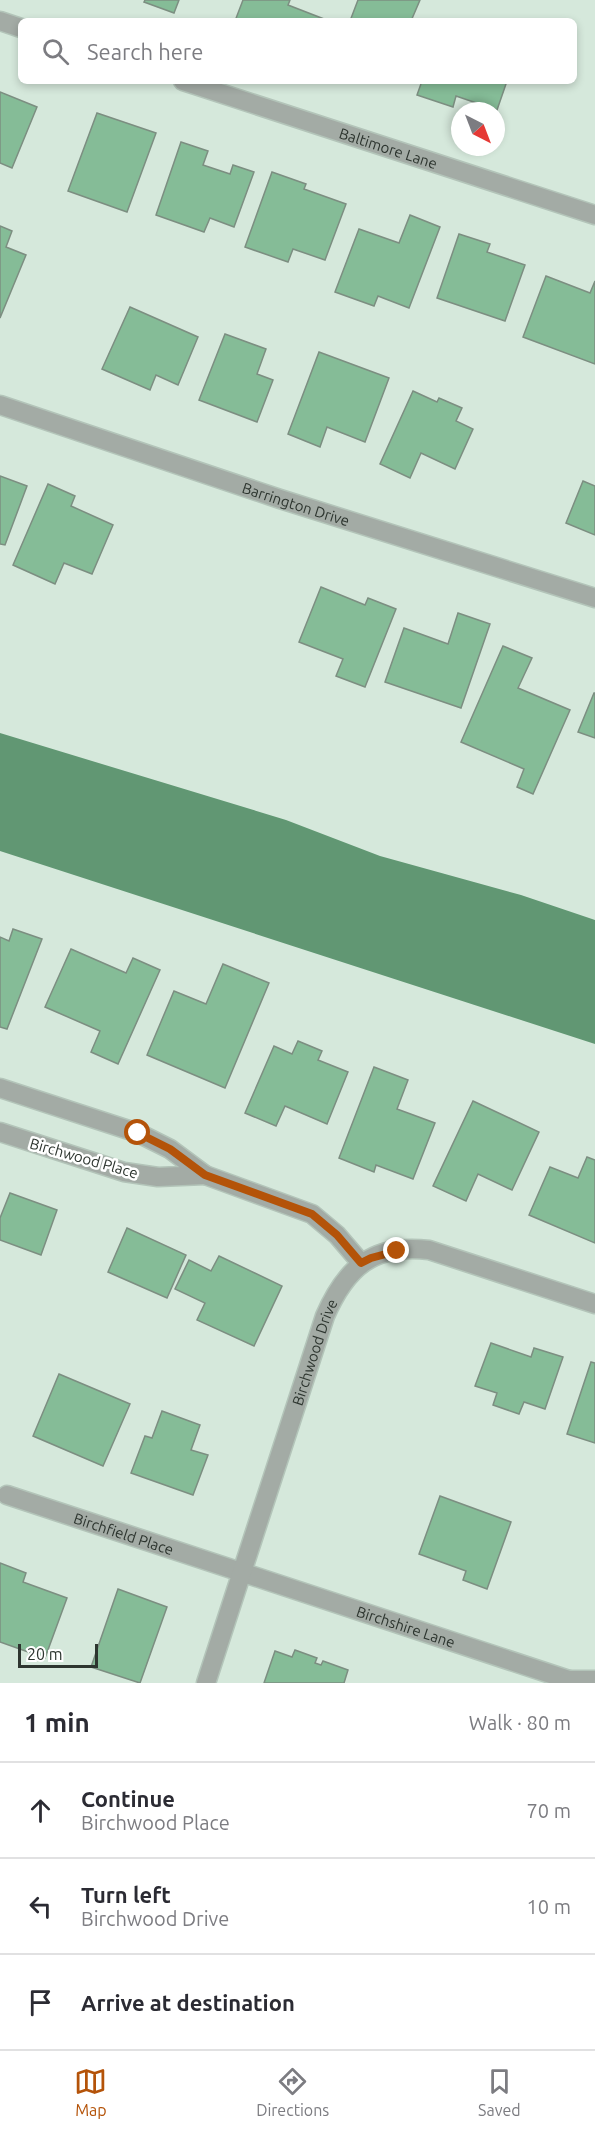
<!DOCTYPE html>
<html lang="en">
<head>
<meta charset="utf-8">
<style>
	body { margin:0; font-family:Ubuntu,sans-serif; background:#f7f7f7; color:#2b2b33 }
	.compass { position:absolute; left:451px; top:102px; width:54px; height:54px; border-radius:50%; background:#fff; box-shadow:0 3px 9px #0003; rotate:138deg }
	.scale { position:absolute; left:18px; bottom:15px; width:80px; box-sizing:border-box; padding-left:6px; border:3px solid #2d352f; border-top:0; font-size:16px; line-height:21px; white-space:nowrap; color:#2d352f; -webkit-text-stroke:4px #fff; paint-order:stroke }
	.stop { position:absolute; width:18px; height:18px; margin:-14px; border:4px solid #b45309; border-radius:50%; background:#fff }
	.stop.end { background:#b45309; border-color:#fff; box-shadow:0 2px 6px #0008 }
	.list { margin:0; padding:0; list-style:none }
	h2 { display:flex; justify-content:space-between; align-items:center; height:78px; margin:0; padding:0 24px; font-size:26px }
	h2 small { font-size:20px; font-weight:400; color:#7c7c81 }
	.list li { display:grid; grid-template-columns:39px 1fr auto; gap:18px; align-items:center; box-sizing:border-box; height:96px; padding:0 24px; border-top:2px solid #e1e1e2 }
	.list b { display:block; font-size:22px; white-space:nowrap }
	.list p { margin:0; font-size:20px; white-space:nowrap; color:#7c7c81 }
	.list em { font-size:20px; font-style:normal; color:#7c7c81 }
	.icon { flex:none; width:33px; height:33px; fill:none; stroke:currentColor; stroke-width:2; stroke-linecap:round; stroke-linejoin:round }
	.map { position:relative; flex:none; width:595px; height:1683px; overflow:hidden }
	.search { position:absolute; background:#fff; box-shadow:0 3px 9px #0003; left:18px; right:18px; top:18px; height:66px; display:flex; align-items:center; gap:15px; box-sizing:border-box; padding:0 21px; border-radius:9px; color:#7c7c81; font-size:22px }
	.sheet { height:366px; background:#fff }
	nav { display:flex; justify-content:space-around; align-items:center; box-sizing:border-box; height:84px; border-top:2px solid #e1e1e2; background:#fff; font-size:16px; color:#7c7c81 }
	nav a { display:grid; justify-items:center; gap:3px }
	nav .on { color:#b45309 }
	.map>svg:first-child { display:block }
</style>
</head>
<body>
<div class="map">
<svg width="595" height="1683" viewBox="0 0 595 1683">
	<rect width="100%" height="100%" fill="#d5e8db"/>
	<polygon fill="#619773" points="0,733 286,820 380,856 521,895 595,920 595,1044 0,851"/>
	<g fill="#85bc97" stroke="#7c8e81" stroke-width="1.5">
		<polygon points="145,0 179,0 174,13 144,2"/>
		<polygon points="243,0 290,0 288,5 324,19 323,21 235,21"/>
		<polygon points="358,0 420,0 411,21 350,21"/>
		<polygon points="422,81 507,81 497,110 456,96 453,107 417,95"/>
		<polygon points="0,92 37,107 12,168 0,163"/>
		<polygon points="97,113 156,133 127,212 68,191"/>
		<polygon points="181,142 208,151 203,165 230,174 233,165 254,172 234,227 210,218 204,232 156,215"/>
		<polygon points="272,172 306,184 304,189 346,204 325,260 293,249 288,262 245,247"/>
		<polygon points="410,215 440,227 409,308 378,296 374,306 335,292 359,229 399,243"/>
		<polygon points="0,226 12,231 6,247 26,255 0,318"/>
		<polygon points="459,234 490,244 487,252 525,265 505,321 437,298"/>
		<polygon points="546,276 590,293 595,281 595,364 523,337"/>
		<polygon points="130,307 198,337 178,385 156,375 150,390 102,369"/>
		<polygon points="225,334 266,349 257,374 273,380 257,422 199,400"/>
		<polygon points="319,352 389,378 365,442 327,427 320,447 288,434"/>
		<polygon points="413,391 437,402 439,398 462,408 456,421 473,429 455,469 421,453 410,478 380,464"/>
		<polygon points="0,476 27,486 5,545 0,544"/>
		<polygon points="583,481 595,486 595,535 566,523"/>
		<polygon points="48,484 75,496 71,506 113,525 92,574 64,563 55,584 13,565"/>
		<polygon points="321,587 365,605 368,598 396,609 365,687 336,676 343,659 299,642"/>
		<polygon points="458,613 490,624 461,708 385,682 404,628 448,644"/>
		<polygon points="503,646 532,658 518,688 570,710 533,794 517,787 524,769 461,742"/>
		<polygon points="594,693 595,693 595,738 578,732"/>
		<polygon points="13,929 42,939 7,1029 0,1027 0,937 9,941"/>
		<polygon points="71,949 126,973 133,958 160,970 118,1064 91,1052 100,1031 45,1007"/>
		<polygon points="223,964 269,983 225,1088 147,1055 174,991 206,1004"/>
		<polygon points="298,1041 322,1051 318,1060 348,1072 327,1124 285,1106 276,1126 245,1113 274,1046 292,1054"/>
		<polygon points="374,1067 408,1080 397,1109 435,1123 413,1179 376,1165 374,1172 339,1158"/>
		<polygon points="473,1101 539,1132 512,1190 478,1174 466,1201 433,1186"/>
		<polygon points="587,1157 595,1160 595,1243 529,1215 550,1167 578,1178"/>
		<polygon points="10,1193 57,1210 41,1255 0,1240 0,1218"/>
		<polygon points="127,1228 186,1255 167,1298 108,1272"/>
		<polygon points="219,1256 282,1286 254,1346 197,1320 205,1303 175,1289 189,1260 211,1271"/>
		<polygon points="491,1343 531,1357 534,1348 563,1357 545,1409 524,1402 519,1414 493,1405 497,1393 475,1386"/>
		<polygon points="591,1362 595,1363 595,1443 567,1434"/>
		<polygon points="59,1374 130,1404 103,1466 33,1436"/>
		<polygon points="162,1411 200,1425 191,1450 208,1455 193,1495 131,1473 145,1436 152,1438"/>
		<polygon points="440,1496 511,1522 487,1589 463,1580 466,1571 419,1554"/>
		<polygon points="0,1563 26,1573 23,1582 67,1598 45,1658 0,1642"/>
		<polygon points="118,1589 167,1607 140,1683 91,1667"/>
		<polygon points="295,1650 317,1658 315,1663 321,1665 323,1661 348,1670 344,1683 264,1683 275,1651 292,1657"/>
	</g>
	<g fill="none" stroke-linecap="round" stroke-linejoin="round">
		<defs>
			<g id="minor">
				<polyline points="0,21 21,28"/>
				<path id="s1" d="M183,81L595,215"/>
				<path id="s2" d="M0,405L280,499L595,598"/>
				<polyline points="0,1088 138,1133 170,1149 205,1175 158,1177 124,1172 0,1132"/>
				<polyline points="205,1175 312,1214 337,1235 361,1263"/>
				<path id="s3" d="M7,1495L569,1680"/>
				<path id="s4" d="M206,1683L325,1316C346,1268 373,1243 429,1250L595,1304"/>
				<polyline points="574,1683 569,1680 595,1680"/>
			</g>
		</defs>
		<use href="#minor" stroke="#b3c4b9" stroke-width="21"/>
		<use href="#minor" stroke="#a3aba5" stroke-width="18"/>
	</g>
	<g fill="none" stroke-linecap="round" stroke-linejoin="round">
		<polyline stroke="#b45309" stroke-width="8" points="138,1133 170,1149 205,1175 312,1214 337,1235 361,1263 371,1258 397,1251"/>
	</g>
	<g text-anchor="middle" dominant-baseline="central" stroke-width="5" stroke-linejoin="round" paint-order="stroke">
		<g font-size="15" fill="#2d352f" stroke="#fff">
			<text stroke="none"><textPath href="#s1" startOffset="216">Baltimore Lane</textPath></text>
			<text stroke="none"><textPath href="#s2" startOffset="312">Barrington Drive</textPath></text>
			<text transform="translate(84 1158) rotate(16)">Birchwood Place</text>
			<text stroke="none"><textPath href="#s4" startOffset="348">Birchwood Drive</textPath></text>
			<text stroke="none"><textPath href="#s3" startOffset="123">Birchfield Place</textPath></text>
			<text stroke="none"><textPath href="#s3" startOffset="420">Birchshire Lane</textPath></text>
		</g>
	</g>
</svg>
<svg class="compass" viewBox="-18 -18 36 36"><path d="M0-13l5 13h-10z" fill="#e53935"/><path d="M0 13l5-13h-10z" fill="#7c7c81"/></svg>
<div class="scale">20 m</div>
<div class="stop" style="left:138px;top:1133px"></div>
<div class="stop end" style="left:397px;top:1251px"></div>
<div class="search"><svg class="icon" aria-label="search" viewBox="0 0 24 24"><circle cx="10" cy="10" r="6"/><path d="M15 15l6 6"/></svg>Search here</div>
</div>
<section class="sheet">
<h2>1 min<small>Walk · 80 m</small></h2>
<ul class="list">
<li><svg class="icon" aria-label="ahead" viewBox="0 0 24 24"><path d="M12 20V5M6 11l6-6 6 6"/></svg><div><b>Continue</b><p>Birchwood Place</p></div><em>70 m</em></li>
<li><svg class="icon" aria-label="left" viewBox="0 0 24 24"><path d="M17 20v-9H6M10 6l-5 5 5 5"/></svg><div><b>Turn left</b><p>Birchwood Drive</p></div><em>10 m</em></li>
<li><svg class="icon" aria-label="arrive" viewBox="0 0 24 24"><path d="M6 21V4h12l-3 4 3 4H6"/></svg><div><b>Arrive at destination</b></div></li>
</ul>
</section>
<nav>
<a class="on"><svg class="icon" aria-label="map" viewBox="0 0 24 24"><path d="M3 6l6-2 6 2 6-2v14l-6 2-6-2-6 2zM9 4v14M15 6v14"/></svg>Map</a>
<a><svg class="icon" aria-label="directions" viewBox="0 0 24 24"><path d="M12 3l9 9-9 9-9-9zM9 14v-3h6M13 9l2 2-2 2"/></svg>Directions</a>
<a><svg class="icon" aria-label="saved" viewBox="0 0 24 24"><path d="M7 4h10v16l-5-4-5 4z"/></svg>Saved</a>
</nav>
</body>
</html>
